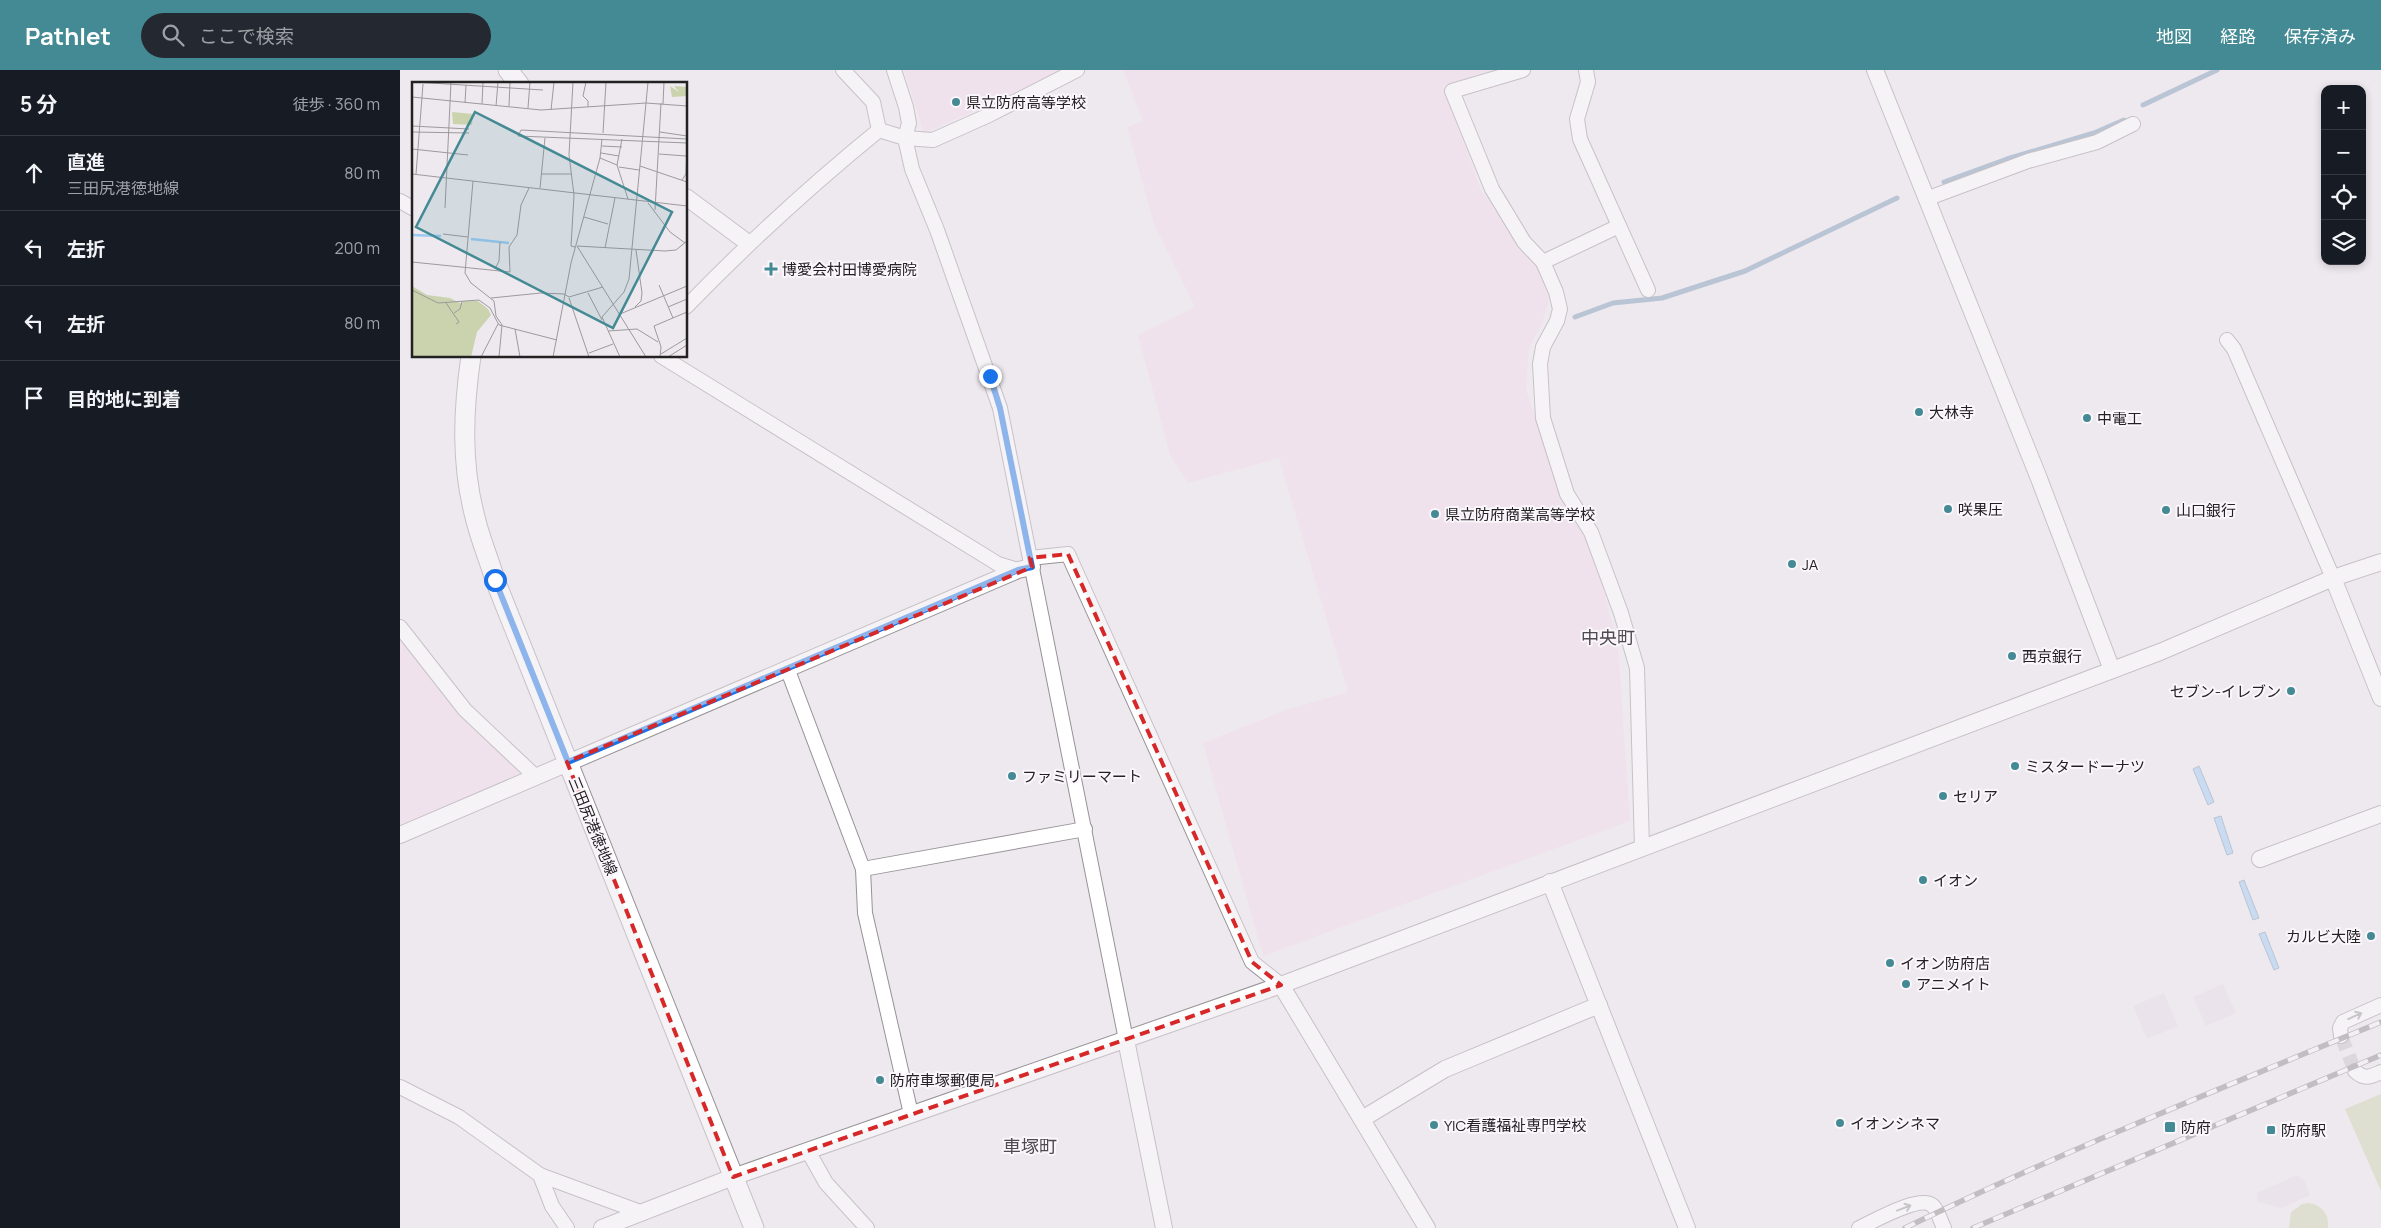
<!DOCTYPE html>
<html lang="ja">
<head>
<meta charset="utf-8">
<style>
	body { margin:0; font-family:Manrope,"Noto Sans JP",sans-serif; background:#242831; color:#f1f3f6 }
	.controls { position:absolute; right:15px; top:15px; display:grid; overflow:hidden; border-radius:10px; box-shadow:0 2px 8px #0003 }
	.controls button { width:45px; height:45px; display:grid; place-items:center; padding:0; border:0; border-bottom:1px solid #363941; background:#171b24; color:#f1f3f6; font:25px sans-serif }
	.stop { position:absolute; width:15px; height:15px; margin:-11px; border:4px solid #1a73e8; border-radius:50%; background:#fff }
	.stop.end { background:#1a73e8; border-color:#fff; box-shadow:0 1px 5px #0008 }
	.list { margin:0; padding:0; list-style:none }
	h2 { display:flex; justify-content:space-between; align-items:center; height:65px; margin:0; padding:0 20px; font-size:21px }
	h2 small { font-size:16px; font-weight:400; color:#9ea1a6 }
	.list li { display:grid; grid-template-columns:32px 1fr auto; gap:15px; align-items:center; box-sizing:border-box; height:75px; padding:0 20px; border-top:1px solid #363941 }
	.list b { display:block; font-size:19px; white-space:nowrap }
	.list p { margin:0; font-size:16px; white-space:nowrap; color:#9ea1a6 }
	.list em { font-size:16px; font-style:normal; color:#9ea1a6 }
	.icon { flex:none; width:28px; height:28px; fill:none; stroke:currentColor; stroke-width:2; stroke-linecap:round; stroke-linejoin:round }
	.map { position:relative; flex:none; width:1981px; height:1158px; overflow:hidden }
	header { display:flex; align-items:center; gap:30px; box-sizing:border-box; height:70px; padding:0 25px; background:#448a94; color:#fff }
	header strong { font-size:24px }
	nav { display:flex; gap:28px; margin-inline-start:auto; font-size:18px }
	.search { width:350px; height:45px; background:#242831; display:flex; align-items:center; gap:12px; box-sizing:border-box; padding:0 18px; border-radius:28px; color:#9ea1a6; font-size:19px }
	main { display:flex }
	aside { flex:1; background:#171b24 }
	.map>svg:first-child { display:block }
</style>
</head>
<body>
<header>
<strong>Pathlet</strong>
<div class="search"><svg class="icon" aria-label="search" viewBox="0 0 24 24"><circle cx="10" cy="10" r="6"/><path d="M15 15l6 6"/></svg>ここで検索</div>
<nav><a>地図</a><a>経路</a><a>保存済み</a></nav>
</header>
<main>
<aside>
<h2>5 分<small>徒歩 · 360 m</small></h2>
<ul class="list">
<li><svg class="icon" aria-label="ahead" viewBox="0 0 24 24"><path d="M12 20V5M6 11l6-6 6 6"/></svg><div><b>直進</b><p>三田尻港徳地線</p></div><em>80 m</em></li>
<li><svg class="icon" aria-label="left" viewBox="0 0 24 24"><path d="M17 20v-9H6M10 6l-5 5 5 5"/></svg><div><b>左折</b></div><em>200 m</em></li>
<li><svg class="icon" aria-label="left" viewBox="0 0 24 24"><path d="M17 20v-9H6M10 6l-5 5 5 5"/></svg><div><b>左折</b></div><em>80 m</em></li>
<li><svg class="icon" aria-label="arrive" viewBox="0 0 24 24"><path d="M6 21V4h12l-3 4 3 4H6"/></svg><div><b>目的地に到着</b></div></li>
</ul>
</aside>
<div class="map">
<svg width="1981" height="1158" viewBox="0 0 1981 1158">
	<rect width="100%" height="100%" fill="#eee9ee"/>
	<g fill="#e5dbe6">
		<polygon points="1823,914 1836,943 1806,956 1793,927"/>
		<polygon points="1764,923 1778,956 1747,969 1733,936"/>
		<polygon points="1897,1105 1904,1110 1910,1125 1882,1138 1858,1132 1857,1123"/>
	</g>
	<g fill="#efdae8">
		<polygon points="504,0 670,0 524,63"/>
		<polygon points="723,0 1098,0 1043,15 1080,118 1121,181 1138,197 1149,230 1142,254 1129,278 1126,320 1157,415 1193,479 1218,577 1230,751 863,886 803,673 886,640 948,622 879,388 788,413 770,385 738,265 795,237 754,154 727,57 743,51"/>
		<polygon points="0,557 20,585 136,707 0,765"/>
	</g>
	<g fill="#cad3ad">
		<polygon points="1981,1024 1981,1121 1945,1039"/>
		<path d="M1909,1133C1923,1136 1929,1144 1928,1158H1889L1891,1142L1902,1134Z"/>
	</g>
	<g fill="#9cc9f1" stroke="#7897b3">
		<polygon points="1799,696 1814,732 1808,735 1793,699"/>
		<polygon points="1821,746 1833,783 1827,785 1814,748"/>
		<polygon points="1844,810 1859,848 1853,850 1839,812"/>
		<polygon points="1865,862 1879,898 1874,900 1859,864"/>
	</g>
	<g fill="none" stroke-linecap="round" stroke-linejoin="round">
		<g stroke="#7897b3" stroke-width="5">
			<polyline points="1743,35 1817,0"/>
			<polyline points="1544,112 1607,89 1694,63 1724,50"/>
			<polyline points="1175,247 1213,233 1262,228 1345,201 1497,128"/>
		</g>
		<polyline stroke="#c5c1c5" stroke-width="14" stroke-dasharray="14 7" stroke-linecap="butt" points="1941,966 1955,1001"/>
		<defs>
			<g id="minor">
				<polyline points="443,0 473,32 479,60"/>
				<polyline points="494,0 506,37 509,53 505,68 512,99 537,160 600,338 726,970"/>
				<polyline points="1123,0 1052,21 1092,119 1124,172 1143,192 1156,222 1160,239 1157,251 1143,277 1140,294 1143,348 1167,424 1191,462 1221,543 1237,598 1242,778"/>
				<polyline points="1186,0 1188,12 1177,49 1180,69 1248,220"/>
				<polyline points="1526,129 1628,91 1697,72 1733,54"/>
				<polyline points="0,131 14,139"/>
				<polyline points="1143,192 1219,156"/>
				<path d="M286,237C349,172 409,117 479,60L505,68L533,70L589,45L677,0"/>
				<polyline points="1827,270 1834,279 1933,508"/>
				<polyline points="261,286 598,494 618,500"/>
				<polyline points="630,488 668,484 852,892 881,915"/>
				<polyline points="0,557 65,640 136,707"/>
				<polyline points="387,598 463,799 465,843 511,1044"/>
				<polyline points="463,799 685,759"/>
				<polyline points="1941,966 1940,958 1943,952 1981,935"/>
				<path d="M1955,1001C1965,1010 1970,1007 1981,1002"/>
				<polyline points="0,1017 59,1047 140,1105 243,1143"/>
				<polyline points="408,1081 426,1113 467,1158"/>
				<polyline points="140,1105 152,1136 167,1158"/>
				<path d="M1459,1158C1474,1151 1521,1124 1533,1136C1538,1141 1541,1152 1544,1158"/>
			</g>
			<g id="tertiary">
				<polyline points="1475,0 1638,406 1712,600"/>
				<polyline points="286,127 348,173"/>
				<polyline points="1933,508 1981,628"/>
				<polyline points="0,765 618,500 632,497"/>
				<polyline points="1860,789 1981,744"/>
				<polyline points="1150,812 1287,1158"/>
				<polyline points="881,915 1027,1158"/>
				<polyline points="726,970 764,1158"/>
				<polyline points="962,1049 1045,999 1199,935"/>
				<polyline points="202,1158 333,1107 881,915 1760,582 1933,508 1981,492"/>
			</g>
			<g id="secondary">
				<polyline points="108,0 119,14"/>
				<path d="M71,286C63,341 61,394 75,447C80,469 89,489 95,510L354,1158"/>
			</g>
		</defs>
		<use href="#minor" stroke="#969296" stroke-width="16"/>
		<use href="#tertiary" stroke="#969296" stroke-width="18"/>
		<use href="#secondary" stroke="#969296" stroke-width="21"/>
		<use href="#minor" stroke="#fff" stroke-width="14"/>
		<use href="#tertiary" stroke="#fff" stroke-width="16"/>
		<use href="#secondary" stroke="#fff" stroke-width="19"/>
		<defs>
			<g id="rail">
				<path d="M1505,1158C1661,1082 1822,1018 1981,952"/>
				<polyline points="1573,1158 1981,985"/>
			</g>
		</defs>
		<use href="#rail" stroke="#8b888b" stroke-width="5.5"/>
		<use href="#rail" stroke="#fbf6fb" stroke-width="4" stroke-dasharray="11" stroke-linecap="butt"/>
	</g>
	<defs><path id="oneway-shaft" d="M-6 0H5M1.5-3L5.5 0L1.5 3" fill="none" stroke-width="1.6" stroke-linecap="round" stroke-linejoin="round" transform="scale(1.25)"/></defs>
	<g stroke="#9c9c9c">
		<use href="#oneway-shaft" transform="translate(1955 946) rotate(-24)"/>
		<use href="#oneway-shaft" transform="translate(1504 1138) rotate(-21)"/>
	</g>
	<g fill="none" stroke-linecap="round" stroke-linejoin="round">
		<polyline stroke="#1a73e8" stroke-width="6" points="95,510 168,692 618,500 632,497 600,338 590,306"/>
	</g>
	<path d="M0 0H1981V1158H0ZM668,484L852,892L881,915L333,1107L167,692L632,497L630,488Z" fill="#eee9ee" fill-opacity=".55" fill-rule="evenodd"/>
	<path fill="none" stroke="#d62828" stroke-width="4" stroke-dasharray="10 6" stroke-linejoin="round" d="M668,484L852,892L881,915L333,1107L167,692L632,497L630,488Z"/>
	<g fill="#448a94" stroke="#fbf6fb" stroke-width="2">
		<circle cx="556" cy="32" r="5"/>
		<path d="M368.5 191.5h5v5h5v5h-5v5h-5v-5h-5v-5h5z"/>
		<circle cx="1519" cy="342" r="5"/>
		<circle cx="1687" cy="348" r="5"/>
		<circle cx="1548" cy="439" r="5"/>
		<circle cx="1766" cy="440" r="5"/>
		<circle cx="1035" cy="444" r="5"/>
		<circle cx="1392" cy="494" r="5"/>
		<circle cx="1612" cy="586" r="5"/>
		<circle cx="1891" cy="621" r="5"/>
		<circle cx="1615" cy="696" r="5"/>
		<circle cx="612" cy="706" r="5"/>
		<circle cx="1543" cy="726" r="5"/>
		<circle cx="1523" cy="810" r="5"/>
		<circle cx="1971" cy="866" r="5"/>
		<circle cx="1490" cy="893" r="5"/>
		<circle cx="1506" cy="914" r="5"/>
		<circle cx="480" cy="1010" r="5"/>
		<circle cx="1440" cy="1053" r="5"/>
		<circle cx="1034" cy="1055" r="5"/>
		<rect x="1764" y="1051" width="12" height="12" rx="2.5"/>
		<rect x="1866" y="1055" width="10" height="10" rx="2.5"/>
	</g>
	<g text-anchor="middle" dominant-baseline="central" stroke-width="4" stroke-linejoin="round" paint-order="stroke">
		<g font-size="15" fill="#232223" stroke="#fbf6fb" text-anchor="start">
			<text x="566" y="32">県立防府高等学校</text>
			<text x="382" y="199">博愛会村田博愛病院</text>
			<text x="1529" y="342">大林寺</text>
			<text x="1697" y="348">中電工</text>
			<text x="1558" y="439">咲果圧</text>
			<text x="1776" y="440">山口銀行</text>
			<text x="1045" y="444">県立防府商業高等学校</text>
			<text x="1402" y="494">JA</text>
			<text x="1622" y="586">西京銀行</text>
			<text x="1881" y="621" text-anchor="end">セブン-イレブン</text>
			<text x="1625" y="696">ミスタードーナツ</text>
			<text x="622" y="706">ファミリーマート</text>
			<text x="1553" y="726">セリア</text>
			<text x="1533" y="810">イオン</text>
			<text x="1961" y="866" text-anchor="end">カルビ大陸</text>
			<text x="1500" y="893">イオン防府店</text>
			<text x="1516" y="914">アニメイト</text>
			<text x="490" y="1010">防府車塚郵便局</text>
			<text x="1450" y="1053">イオンシネマ</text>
			<text x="1044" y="1055">YIC看護福祉専門学校</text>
			<text x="1781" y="1057">防府</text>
			<text x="1881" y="1060">防府駅</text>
		</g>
		<g font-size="15" fill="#232223" stroke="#fbf6fb">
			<text transform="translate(193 756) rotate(68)">三田尻港徳地線</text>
		</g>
		<g font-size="18" fill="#4e4b4e" stroke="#fbf6fb">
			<text x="1208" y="567">中央町</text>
			<text x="630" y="1076">車塚町</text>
		</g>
	</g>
	<g transform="translate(12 12)">
		<rect width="275" height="275" fill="#eee9ee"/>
		<path d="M258,4L267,10L262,4L275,5V14L260,15ZM40,30L61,32L60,43L41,42ZM0,204L15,213L38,216L50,222L51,219H66L76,227L79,233L65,250L59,275H0Z" fill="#cad3ad"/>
		<path fill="none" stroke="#9cc9f1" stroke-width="2.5" d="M0,153L29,154M59,157L97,161"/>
		<path fill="none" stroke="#9d999d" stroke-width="1" d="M3,0L131,8M161,0L157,73L162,113L159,164L163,165M174,0L171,14L176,19V25M236,0L234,21L275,24M0,15L129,28L234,21L217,197L212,210L190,235L208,275M53,21L54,3M70,22L71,0M251,22L252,0M84,24L86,0M97,24L98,0M116,26L118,0M139,28L142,0M0,44L57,47M0,50L57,51M248,50L275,54M191,51L194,0M275,57L109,48L106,54L275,61M190,64L210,65M0,67L56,73M189,71L207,74M247,72L274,74M188,76L205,83L216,117M205,83L210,57M228,84L275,100M207,85L227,88M0,92L275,124M4,92L11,2M129,92H159M270,98L274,92L275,65M61,99L53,191L59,201L82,219L84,234L90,243L87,275M128,106L133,56M236,121L258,150L273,161M33,126L39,0M243,128L249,21M172,135L196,142M31,152L56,155M165,164L234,275M165,164L253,169L264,168L275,159M193,166L203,116M0,180L98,190L97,165L105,153L109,123L117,106M83,187L87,179L88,160M247,203L261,236M0,208L26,221L67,218L78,226L87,243L145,258M176,211L190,238M79,216L129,211L152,212L157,215L191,205M157,216L177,275M34,221L47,240L44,242M223,225L229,219L230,211L224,168M256,225L275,217M42,231L48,227L50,219M208,232L275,204M103,247L108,275M196,249L225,247L246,260M177,271L201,262M249,272L275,256M69,275L86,242M141,275L159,181L188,76L190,57M248,275L249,265L242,244L275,230M256,275L275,263"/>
		<path fill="#448a94" fill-opacity="0.15" stroke="#448a94" stroke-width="2.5" d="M63,30L260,130L201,246L4,145Z"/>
		<rect width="275" height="275" fill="none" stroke="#232223" stroke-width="2.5"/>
	</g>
</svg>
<div class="controls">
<button>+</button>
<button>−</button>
<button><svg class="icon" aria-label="locate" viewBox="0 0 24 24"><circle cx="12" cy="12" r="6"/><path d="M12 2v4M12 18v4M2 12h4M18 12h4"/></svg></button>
<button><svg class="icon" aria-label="layers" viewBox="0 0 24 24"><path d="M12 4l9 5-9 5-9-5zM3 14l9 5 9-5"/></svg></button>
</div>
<div class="stop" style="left:95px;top:510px"></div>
<div class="stop end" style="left:590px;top:306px"></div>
</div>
</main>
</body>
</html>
